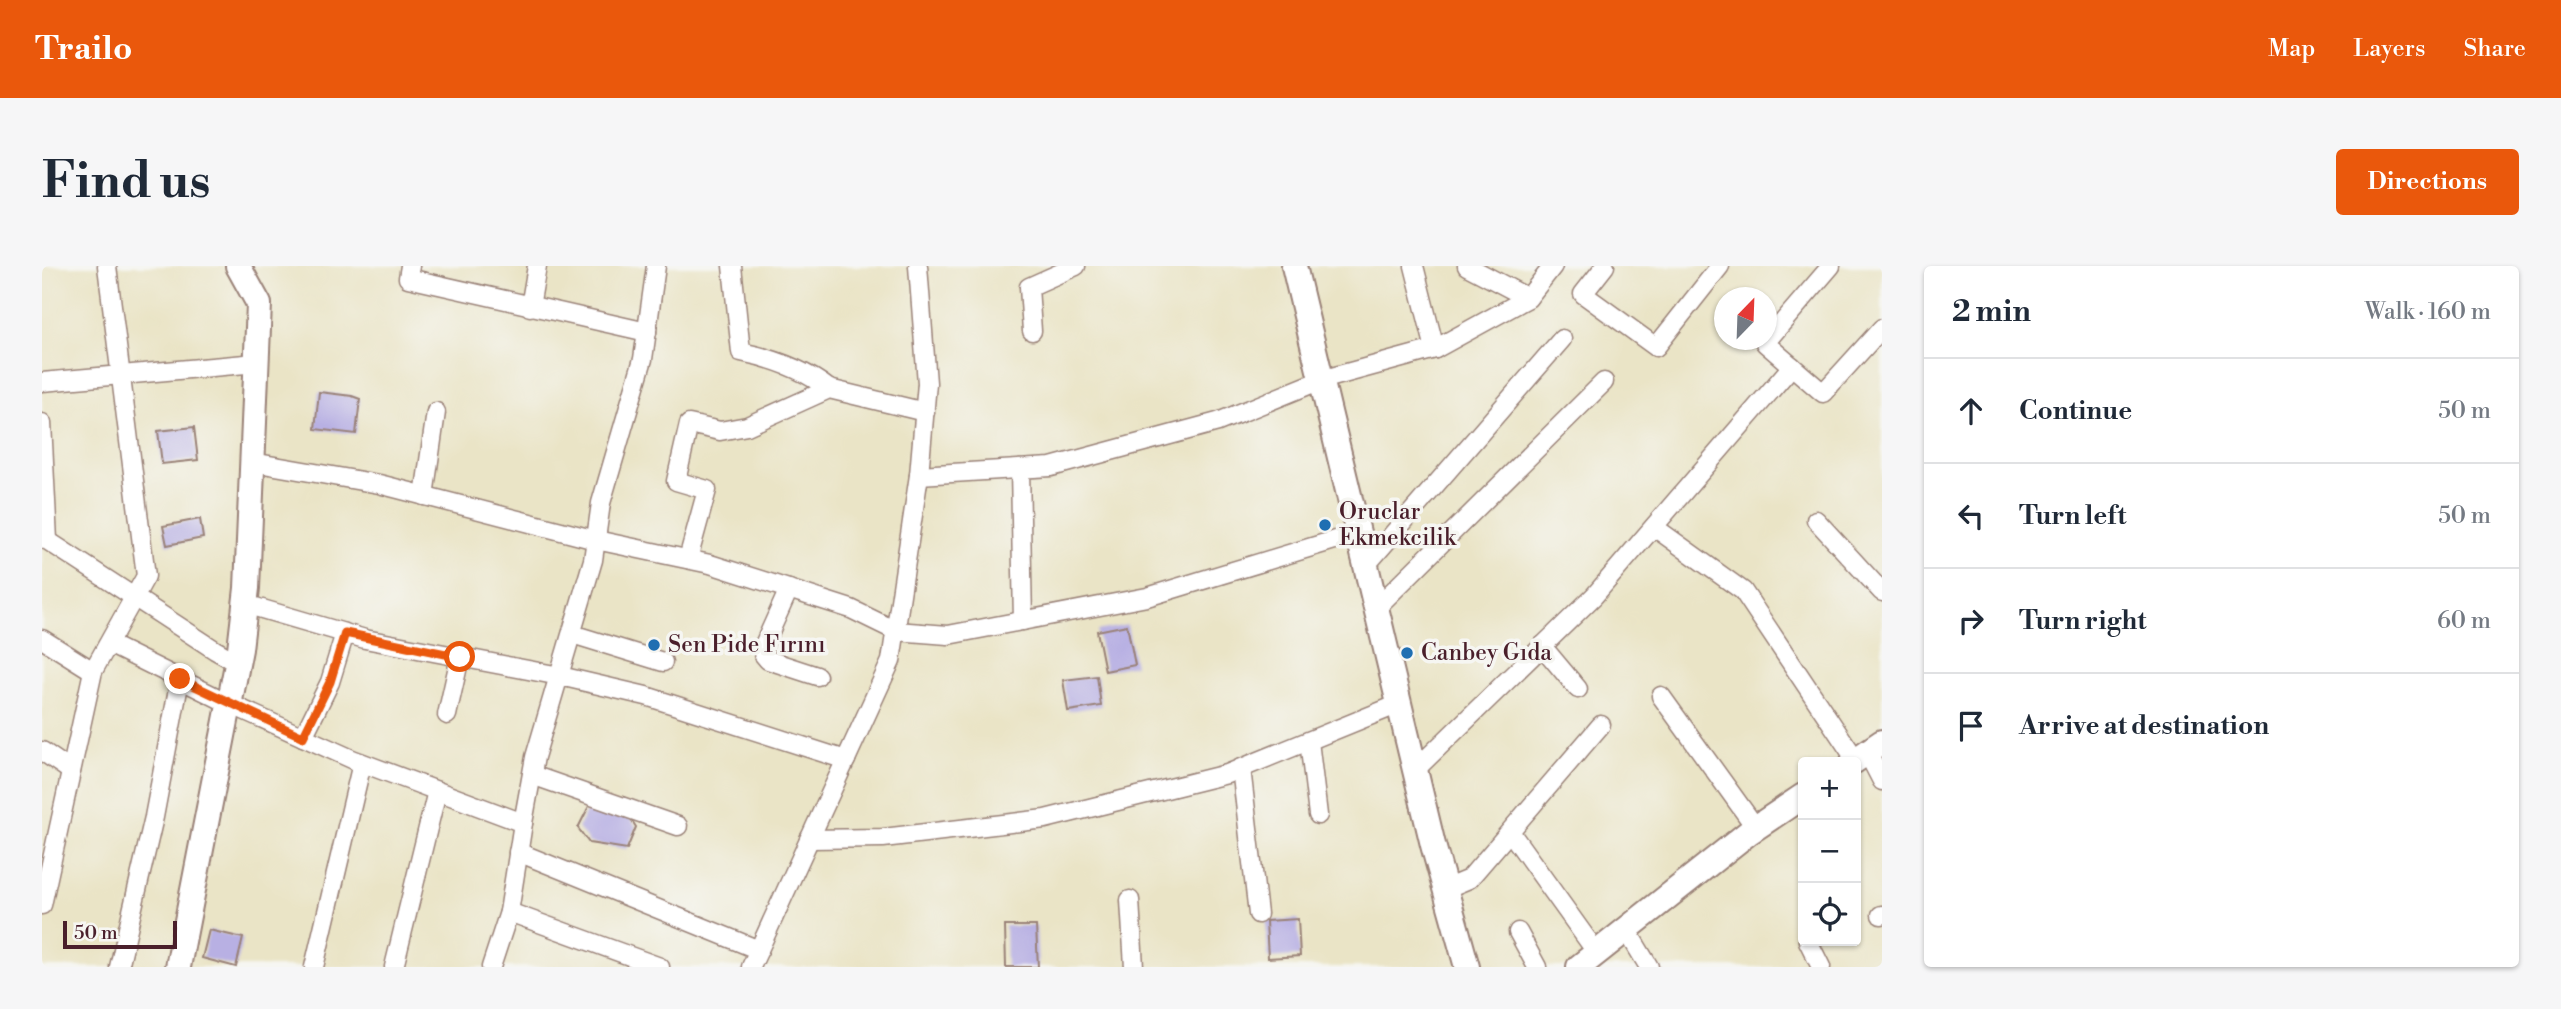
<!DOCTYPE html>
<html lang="en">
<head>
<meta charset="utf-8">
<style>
	body { margin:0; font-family:"Libre Bodoni",serif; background:#f6f6f7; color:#1f2937 }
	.controls { position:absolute; right:21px; bottom:21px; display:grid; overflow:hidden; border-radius:7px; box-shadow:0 2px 5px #0004 }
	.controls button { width:63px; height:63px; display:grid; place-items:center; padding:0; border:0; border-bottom:2px solid #e0e1e3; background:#fff; color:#1f2937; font:35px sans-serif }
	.compass { position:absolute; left:1672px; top:21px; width:63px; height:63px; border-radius:50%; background:#fff; box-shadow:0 2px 5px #0004; rotate:23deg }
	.scale { position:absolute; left:21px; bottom:18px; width:114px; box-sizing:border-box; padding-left:7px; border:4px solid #4a1f2b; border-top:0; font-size:19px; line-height:24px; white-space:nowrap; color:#4a1f2b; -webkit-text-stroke:5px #f6f6f2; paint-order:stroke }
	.stop { position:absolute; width:21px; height:21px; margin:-16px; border:5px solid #ea580c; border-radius:50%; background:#fff }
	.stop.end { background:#ea580c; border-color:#fff; box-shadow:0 2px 7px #0008 }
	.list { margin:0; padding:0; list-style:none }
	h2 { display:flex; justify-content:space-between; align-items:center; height:91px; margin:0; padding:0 28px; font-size:30px }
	h2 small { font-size:23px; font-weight:400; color:#747a83 }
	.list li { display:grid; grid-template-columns:46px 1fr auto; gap:21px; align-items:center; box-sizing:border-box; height:105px; padding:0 28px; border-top:2px solid #e0e1e3 }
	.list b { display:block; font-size:26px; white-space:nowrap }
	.list em { font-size:23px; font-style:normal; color:#747a83 }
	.icon { flex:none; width:38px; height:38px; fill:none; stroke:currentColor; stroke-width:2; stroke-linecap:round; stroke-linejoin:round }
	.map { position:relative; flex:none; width:1840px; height:701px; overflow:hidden; border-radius:7px }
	header { display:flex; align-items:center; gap:42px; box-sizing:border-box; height:98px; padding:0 35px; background:#ea580c; color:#fff }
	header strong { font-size:33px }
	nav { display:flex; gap:38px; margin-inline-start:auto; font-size:24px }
	.intro { display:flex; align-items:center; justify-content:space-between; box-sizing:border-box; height:168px; padding:0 42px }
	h1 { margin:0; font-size:49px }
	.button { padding:18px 32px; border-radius:7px; background:#ea580c; color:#fff; font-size:24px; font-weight:700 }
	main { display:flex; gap:42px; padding:0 42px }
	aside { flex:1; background:#fff; border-radius:7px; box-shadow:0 2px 5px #0004 }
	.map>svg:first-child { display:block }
</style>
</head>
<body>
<header>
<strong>Trailo</strong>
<nav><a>Map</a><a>Layers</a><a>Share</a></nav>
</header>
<div class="intro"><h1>Find us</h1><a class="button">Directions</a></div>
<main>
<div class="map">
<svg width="1840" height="701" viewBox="0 0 1840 701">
	<rect width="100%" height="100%" fill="#f6f6f2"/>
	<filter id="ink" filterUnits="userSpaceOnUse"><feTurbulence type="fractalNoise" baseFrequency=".0143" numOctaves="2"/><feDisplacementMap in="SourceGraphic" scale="14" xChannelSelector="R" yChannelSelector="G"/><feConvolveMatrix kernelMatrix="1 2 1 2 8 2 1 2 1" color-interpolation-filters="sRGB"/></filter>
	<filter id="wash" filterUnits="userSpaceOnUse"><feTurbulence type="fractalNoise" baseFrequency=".00686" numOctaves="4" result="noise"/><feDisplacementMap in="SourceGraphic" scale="28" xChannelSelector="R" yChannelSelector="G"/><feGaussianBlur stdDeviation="1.57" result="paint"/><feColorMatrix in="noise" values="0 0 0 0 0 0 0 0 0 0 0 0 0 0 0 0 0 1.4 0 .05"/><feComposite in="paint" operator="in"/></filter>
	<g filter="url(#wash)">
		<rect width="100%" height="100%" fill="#eae4c6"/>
		<g id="blocks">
			<g fill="#b8b0e3">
				<polygon points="277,126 310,130 318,133 314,168 273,163"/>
				<polygon points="152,161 156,194 120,198 116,165"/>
				<polygon points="158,253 161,272 125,279 121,260"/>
				<polygon points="1085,359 1093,399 1063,405 1055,365"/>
				<polygon points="1055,410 1059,440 1026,445 1021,414"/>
				<polygon points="549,536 582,542 594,561 585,583 547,577 536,562"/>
				<polygon points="1256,653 1258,690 1226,692 1224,655"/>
				<polygon points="963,660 994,660 996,701 964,701"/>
				<polygon points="167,664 201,672 194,701 160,692"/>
			</g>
		</g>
	</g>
	<g filter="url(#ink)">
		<use href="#blocks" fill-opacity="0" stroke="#9a8278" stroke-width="2"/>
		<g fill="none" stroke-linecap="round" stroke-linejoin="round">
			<defs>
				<g id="minor">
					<polyline points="368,0 366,12 605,66"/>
					<path d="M690,0L699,86C729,92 763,104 787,123"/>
					<polyline points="1372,0 1393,83"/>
					<polyline points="1425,0 1486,32"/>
					<polyline points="1563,0 1541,28 1614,81 1678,0"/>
					<polyline points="1789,0 1723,77 1781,127 1840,62"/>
					<polyline points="488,41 495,0"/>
					<polyline points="990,65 987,21 1034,0"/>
					<polyline points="0,116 215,97"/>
					<polyline points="0,157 6,274"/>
					<polyline points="210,196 337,218 554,274 668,298 809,343 854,365 906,369 1105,331 1316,267"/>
					<polyline points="978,203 981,355"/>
					<polyline points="877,209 1009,201 1176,156 1279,114 1393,83 1486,32 1511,0"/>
					<polyline points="382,230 394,146"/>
					<polyline points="1774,254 1840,326"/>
					<polyline points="1612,261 1701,325 1814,494"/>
					<polyline points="0,271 173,384 196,397"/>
					<polyline points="646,293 665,224 634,215 647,158 678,165 705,160 787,123 883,146"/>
					<polyline points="1324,299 1520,73"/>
					<polyline points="747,323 721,381 721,388 726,394 775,410"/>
					<polyline points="203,338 323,373 518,410 604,430 804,494"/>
					<polyline points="1334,342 1562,116"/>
					<polyline points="530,368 621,396"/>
					<polyline points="0,373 51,405"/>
					<polyline points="67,378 188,438 310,493 481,557 467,646"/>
					<polyline points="1500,380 1536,423"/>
					<polyline points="1619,430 1714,562"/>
					<polyline points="405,449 418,391"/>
					<polyline points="261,471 288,416 303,367"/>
					<polyline points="1267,475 1276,549"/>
					<polyline points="0,485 29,505"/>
					<polyline points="1825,486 1840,515"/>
					<polyline points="1199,502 1216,648"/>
					<polyline points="1373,504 1552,330 1750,100"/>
					<polyline points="490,509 636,560"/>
					<polyline points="481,557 493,491 551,294 559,237 601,93 614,0"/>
					<polyline points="1469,567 1555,687"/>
					<polyline points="767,573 841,572 1003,553 1185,508 1357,438"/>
					<polyline points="476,586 717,684"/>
					<polyline points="1403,623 1427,613 1559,459"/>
					<polyline points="1088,634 1092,701"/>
					<polyline points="0,639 51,405 104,310 65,0"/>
					<polyline points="1839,649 1840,649"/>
					<polyline points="1584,663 1607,701"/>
					<polyline points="1476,666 1495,701"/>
					<polyline points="1766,675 1779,701"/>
					<polyline points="77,701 112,551 138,413"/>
					<polyline points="272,701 320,497"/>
					<polyline points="352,701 395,525"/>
					<polyline points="449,701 467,646 618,701"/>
					<polyline points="709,701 849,395 877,209 885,117 876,0"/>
				</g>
				<g id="secondary">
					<polyline points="1252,0 1391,579 1425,701"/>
					<polyline points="1811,496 1840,476"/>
					<polyline points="136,701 198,383 205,322 217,38 196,0"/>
					<polyline points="1537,701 1706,567 1761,530"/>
				</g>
			</defs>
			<use href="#minor" stroke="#9a8278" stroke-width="21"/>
			<use href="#secondary" stroke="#9a8278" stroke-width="28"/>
			<use href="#minor" stroke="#fff" stroke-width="18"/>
			<use href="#secondary" stroke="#fff" stroke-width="24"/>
		</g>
	</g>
	<g fill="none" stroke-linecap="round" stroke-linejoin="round" filter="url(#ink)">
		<polyline stroke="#ea580c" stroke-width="9" points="138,413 261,471 288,416 303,367 418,391"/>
	</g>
	<g fill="#1f6fb2" stroke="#f6f6f2" stroke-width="2.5">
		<circle cx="1283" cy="259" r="7"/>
		<circle cx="612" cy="379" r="7"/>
		<circle cx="1365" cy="387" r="7"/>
	</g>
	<g text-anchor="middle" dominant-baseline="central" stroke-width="7" stroke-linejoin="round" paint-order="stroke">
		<g font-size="23" fill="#4a1f2b" stroke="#f6f6f2" text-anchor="start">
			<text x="1297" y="246">Oruclar<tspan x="1297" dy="26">Ekmekcilik</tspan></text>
			<text x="626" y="379">Sen Pide Fırını</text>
			<text x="1379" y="387">Canbey Gıda</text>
		</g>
	</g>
</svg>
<div class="controls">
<button>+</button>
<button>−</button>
<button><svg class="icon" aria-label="locate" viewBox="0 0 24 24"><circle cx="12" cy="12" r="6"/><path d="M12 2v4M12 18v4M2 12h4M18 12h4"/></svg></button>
</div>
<svg class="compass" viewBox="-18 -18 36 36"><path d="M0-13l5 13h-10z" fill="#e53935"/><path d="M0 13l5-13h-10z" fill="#747a83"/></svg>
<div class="scale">50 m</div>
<div class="stop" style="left:418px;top:391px"></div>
<div class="stop end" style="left:138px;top:413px"></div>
</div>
<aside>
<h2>2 min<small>Walk · 160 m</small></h2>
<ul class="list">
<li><svg class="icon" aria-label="ahead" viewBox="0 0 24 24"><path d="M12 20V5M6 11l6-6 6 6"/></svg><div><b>Continue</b></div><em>50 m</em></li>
<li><svg class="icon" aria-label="left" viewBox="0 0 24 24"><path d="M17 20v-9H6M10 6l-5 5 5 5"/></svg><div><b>Turn left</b></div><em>50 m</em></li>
<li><svg class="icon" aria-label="right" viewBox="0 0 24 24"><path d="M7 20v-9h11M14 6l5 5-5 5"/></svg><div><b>Turn right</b></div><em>60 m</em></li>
<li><svg class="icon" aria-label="arrive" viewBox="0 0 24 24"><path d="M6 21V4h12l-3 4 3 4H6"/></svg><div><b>Arrive at destination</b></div></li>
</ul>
</aside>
</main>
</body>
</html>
